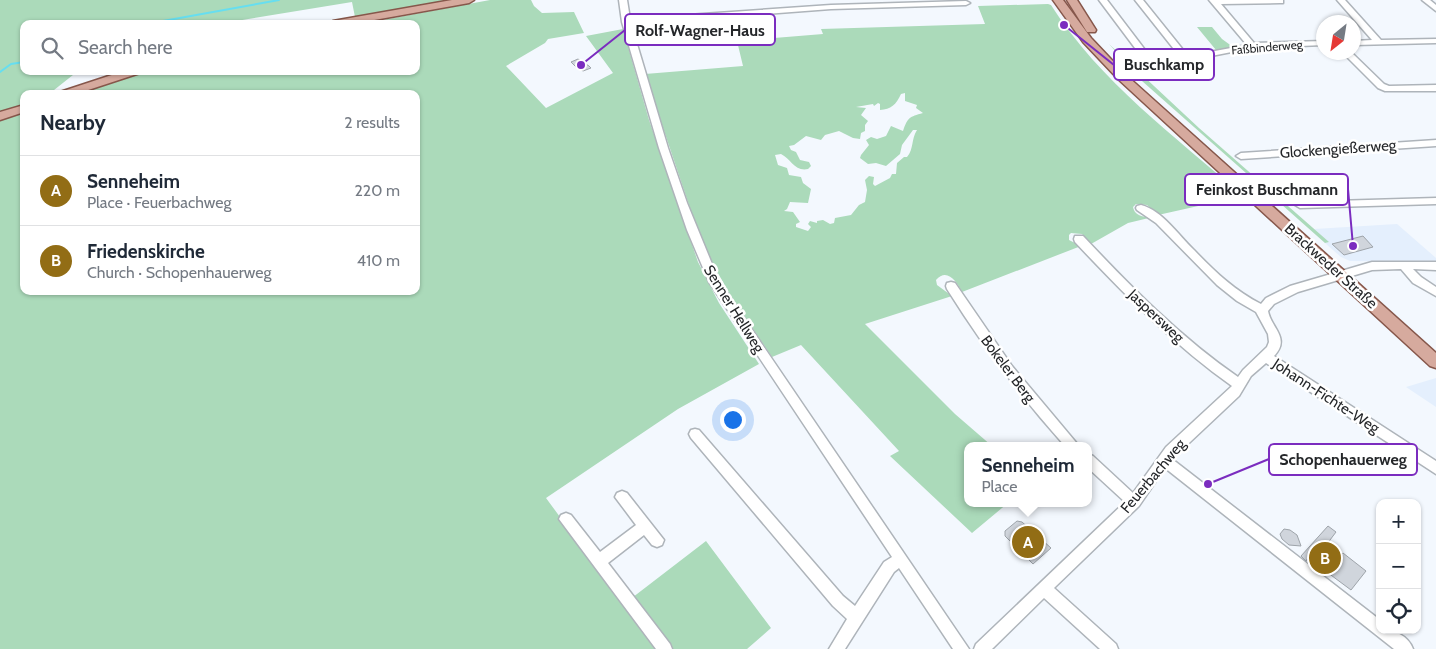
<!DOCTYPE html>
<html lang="en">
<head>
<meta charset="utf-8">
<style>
	body { margin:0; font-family:Cabin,sans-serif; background:#f6f6f7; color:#1f2937 }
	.controls { position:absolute; right:15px; bottom:15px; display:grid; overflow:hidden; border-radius:10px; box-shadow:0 1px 4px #0004 }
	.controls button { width:45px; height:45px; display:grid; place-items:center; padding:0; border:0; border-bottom:1px solid #e0e1e3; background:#fff; color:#1f2937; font:25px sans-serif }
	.compass { position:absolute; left:1316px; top:15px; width:45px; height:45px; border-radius:50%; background:#fff; box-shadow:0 1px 4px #0004; rotate:210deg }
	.you { position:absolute; left:732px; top:419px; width:18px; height:18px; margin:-12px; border:4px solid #fff; border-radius:50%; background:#1a73e8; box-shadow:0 0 0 8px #1a73e833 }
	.badge { display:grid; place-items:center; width:32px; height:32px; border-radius:50%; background:#926d15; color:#fff; font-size:16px; font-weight:700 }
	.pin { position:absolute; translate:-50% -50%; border:2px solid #fff; box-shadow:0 1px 5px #0006 }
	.popup { position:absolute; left:964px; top:442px; width:128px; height:65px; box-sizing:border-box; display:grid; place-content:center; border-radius:10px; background:#fff; filter:drop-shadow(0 1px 4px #0005); font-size:16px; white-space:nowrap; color:#747a83 }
	.popup b { font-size:19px; color:#1f2937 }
	.popup::after { content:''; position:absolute; left:50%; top:100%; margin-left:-10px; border:10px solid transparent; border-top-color:#fff }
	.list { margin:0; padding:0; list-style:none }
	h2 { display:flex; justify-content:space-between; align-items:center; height:65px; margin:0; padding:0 20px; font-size:21px }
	h2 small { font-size:16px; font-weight:400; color:#747a83 }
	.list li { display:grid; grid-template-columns:32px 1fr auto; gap:15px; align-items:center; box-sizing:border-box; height:70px; padding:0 20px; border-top:1px solid #e0e1e3 }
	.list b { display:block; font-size:19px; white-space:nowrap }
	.list p { margin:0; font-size:16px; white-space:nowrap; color:#747a83 }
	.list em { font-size:16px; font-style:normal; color:#747a83 }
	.icon { flex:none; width:28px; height:28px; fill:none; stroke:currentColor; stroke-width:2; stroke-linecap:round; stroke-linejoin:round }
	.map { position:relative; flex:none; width:1436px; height:649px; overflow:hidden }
	.search { position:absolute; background:#fff; box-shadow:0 1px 4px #0004; left:20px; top:20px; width:400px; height:55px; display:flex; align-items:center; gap:12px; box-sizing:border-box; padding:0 18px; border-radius:10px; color:#747a83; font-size:19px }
	.panel { position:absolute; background:#fff; box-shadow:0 1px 4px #0004; left:20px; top:90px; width:400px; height:205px; border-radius:10px }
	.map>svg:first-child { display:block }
</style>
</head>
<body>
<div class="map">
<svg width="1436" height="649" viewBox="0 0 1436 649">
	<rect width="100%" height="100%" fill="#f3f8fe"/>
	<g fill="#e4effd">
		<polygon points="1397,224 1436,258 1436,262 1350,261 1341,257 1325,243 1328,242 1314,229"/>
		<polygon points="1436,378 1436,407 1406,387"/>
	</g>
	<g fill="#abdaba" fill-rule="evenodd">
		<polygon points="0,0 450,0 355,17 352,2 218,24 24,24 24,71 78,71 49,94 24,94 24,291 416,291 416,94 75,94 146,71 416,71 416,24 361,24 490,0 531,0 534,6 542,13 574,12 584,33 548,39 545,43 506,66 546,108 613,73 586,36 623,29 649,120 698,262 719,303 759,364 678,409 546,498 624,604 706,541 771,628 747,649 0,649"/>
		<path d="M1048,4L1051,5C1100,82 1175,136 1243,196L1158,215L1147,205L1136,204L1133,207C1135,217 1145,217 1153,217L1128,223L1091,244L1082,234L1071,233L1069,235V240L1081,246L962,292C957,282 947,267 936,280L937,285L952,296L865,324L955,414L992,446H968V503H1008L972,533L890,456L899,451L801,345L772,357L732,298L710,259L697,229L645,74L743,66L737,41L823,34L821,29L985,24L978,6ZM905,93V101L917,105L916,108L923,113C909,117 908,117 903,131L891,126L886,136L877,139L871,137L866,140L869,145L861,155L860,158L868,164L876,163L886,166L900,154L902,145L913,130H917C911,139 914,149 907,157H904L897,163L896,174H892L890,178L875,186L873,184L874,177L869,176L865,180L867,190L865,202L859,205L851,215L835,218L834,223L830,224L823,220L817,221V223L810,221L808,224L811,227L808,231L796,227V224L800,222L793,212L784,211L787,209L790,202L808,203L811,189L803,183L801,177L789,175L787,168L778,165L775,155L781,154C791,159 795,172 808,169L811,166L809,162L800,160L796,152L791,150L789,146L794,145L806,136L821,140L825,135L839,131L853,138L860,139L861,133L865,131V125L868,121L861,115L866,108L856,107L873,104L874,106L878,103L880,104V110C891,109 896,105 901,94Z"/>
		<polygon points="1197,27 1212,27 1222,39 1233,47 1216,50"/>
		<polygon points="1109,44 1199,128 1329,242 1325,243 1142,81"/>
	</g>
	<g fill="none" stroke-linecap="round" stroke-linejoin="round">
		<g stroke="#66def0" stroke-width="2">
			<polyline points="163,21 279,0"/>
			<polyline points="0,72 11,64 24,62"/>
		</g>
	</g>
	<g fill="#d0d5dc" stroke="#9ea4aa">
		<polygon points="578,59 589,66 591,68 583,71 575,66 571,62"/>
		<polygon points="1363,236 1373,247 1344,255 1332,244"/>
		<polygon points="1017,521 1022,522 1051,548 1033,564 1005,536 1005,531"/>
		<polygon points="1328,526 1336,532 1327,544 1341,555 1343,553 1366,571 1351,590 1308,558 1306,561 1301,556"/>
		<polygon points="1284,529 1290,530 1297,535 1301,546 1289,545 1282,539 1280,534"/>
	</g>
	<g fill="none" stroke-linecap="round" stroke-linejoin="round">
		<defs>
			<g id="minor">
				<polygon points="619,0 627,0 630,19 831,5 966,1 970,3 966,5 831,9 631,24 668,148 687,203 719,281 969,649 953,649 899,568 894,572 845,649 829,649 847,619 833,606 691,438 689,434 691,430 695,429 699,430 843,596 855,606 884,562 892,557 709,282 687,230 659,148 622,22"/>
				<polygon points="1099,0 1107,0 1155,63 1181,58 1135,0 1143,0 1188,56 1247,45 1209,0 1283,0 1283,3 1280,3 1221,4 1254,43 1324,41 1324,45 1252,48 1145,69 1141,67 1147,64"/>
				<polygon points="1337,0 1345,0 1381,40 1436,39 1436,43 1354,45 1354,41 1372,40"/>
				<polygon points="1422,0 1430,0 1436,5 1436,11"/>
				<polygon points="1342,52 1351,52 1384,84 1389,86 1436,85 1436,91 1385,91 1378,88"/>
				<polygon points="1436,140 1436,146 1241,159 1236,156 1241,153"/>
				<polygon points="1436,198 1436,204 1300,208 1295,205 1300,202"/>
				<path d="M1141,205C1163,211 1178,235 1194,250C1214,271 1235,291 1261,304L1266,298L1290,286L1372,262H1436V270L1413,269L1421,277L1436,287V296L1413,283L1401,269L1372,270L1298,292L1274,304L1268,311C1271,328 1291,338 1274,356L1436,461V474L1266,363L1251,376L1239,396L1172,459L1380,620V630C1394,630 1408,635 1413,649H1394L1165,468L1139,506L1054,588L1116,644L1118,649H1100L1044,598L992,649H974L976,644L1125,502L1088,468V454L1093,456L1133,493L1166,447L1232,386C1174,345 1124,294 1075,242L1074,239L1075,236H1083C1131,287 1180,337 1238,377L1243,370L1267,347L1269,342L1268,334L1256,312L1237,301L1217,285L1156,223L1137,210L1136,208L1137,206Z"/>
				<path d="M951,282L955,283L1012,366L1079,446H1065C1021,397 982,345 947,289L946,286L947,283Z"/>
				<polygon points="622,491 627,493 664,540 662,545 657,547 652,545 644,535 608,563 670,644 672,649 656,649 559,519 561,515 566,513 571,515 600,552 636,525 615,497 617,493"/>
			</g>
			<g id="major">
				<polygon points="452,0 474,0 469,3 352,24 328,24 333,21"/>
				<polygon points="1053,0 1063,0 1091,38 1126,75 1436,353 1436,368 1430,366 1118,79 1083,42"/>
				<polygon points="1067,0 1077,0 1096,30 1095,32 1087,32"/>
				<polygon points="124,71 141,71 140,73 76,94 58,94 60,92"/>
				<polygon points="24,105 24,112 0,120 0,112"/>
			</g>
		</defs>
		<use href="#minor" stroke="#aeb4ba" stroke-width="3"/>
		<use href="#major" stroke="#86574b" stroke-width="3"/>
		<use href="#minor" fill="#fff" fill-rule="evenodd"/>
		<use href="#major" fill="#d6aa9e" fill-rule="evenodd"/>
	</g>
	<g text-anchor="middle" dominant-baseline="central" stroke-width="5" stroke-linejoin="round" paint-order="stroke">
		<g font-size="12" fill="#25272a" stroke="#fff">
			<text transform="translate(1267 47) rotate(-5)">Faßbinderweg</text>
		</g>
		<g font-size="15" fill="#25272a" stroke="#fff">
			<text transform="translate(1338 149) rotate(-4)">Glockengießerweg</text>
			<text transform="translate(1331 266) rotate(42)">Brackweder Straße</text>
			<text transform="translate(734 309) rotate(58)">Senner Hellweg</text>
			<text transform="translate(1156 316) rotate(43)">Jaspersweg</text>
			<text transform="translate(1008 369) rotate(53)">Bokeler Berg</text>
			<text transform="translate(1326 396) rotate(33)">Johann-Fichte-Weg</text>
			<text transform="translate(1153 476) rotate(-50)">Feuerbachweg</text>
		</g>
	</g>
	<path fill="none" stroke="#7b2cbf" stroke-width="2" d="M581 65L625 30M1064 25L1114 65M1353 246L1348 189M1208 484L1269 459"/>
	<g fill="#7b2cbf" stroke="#fff" stroke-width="2">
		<circle cx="581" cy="65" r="5"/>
		<circle cx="1064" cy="25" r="5"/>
		<circle cx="1353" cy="246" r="5"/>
		<circle cx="1208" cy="484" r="5"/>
	</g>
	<g fill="#fff" stroke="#7b2cbf" stroke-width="2">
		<rect x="625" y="14" width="150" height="31" rx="5"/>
		<rect x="1114" y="49" width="100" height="31" rx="5"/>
		<rect x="1185" y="174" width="163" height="31" rx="5"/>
		<rect x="1269" y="444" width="148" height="31" rx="5"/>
	</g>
	<g font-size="16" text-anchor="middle" font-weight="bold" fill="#25272a">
		<text x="700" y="36">Rolf-Wagner-Haus</text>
		<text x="1164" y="70">Buschkamp</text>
		<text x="1267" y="195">Feinkost Buschmann</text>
		<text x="1343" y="465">Schopenhauerweg</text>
	</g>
</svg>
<div class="controls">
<button>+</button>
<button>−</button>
<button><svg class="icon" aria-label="locate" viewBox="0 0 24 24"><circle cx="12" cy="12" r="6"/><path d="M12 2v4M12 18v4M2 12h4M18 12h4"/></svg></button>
</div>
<svg class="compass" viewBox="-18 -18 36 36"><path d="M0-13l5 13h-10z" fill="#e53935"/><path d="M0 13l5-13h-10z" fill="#747a83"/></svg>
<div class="you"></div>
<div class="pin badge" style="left:1028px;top:542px">A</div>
<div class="popup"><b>Senneheim</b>Place</div>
<div class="pin badge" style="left:1325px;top:558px">B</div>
<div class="search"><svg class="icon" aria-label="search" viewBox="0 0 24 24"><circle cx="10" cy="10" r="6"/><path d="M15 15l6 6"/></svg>Search here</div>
<section class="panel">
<h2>Nearby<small>2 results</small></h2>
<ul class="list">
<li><span class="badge">A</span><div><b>Senneheim</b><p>Place · Feuerbachweg</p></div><em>220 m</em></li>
<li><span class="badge">B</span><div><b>Friedenskirche</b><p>Church · Schopenhauerweg</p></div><em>410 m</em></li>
</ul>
</section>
</div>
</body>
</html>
